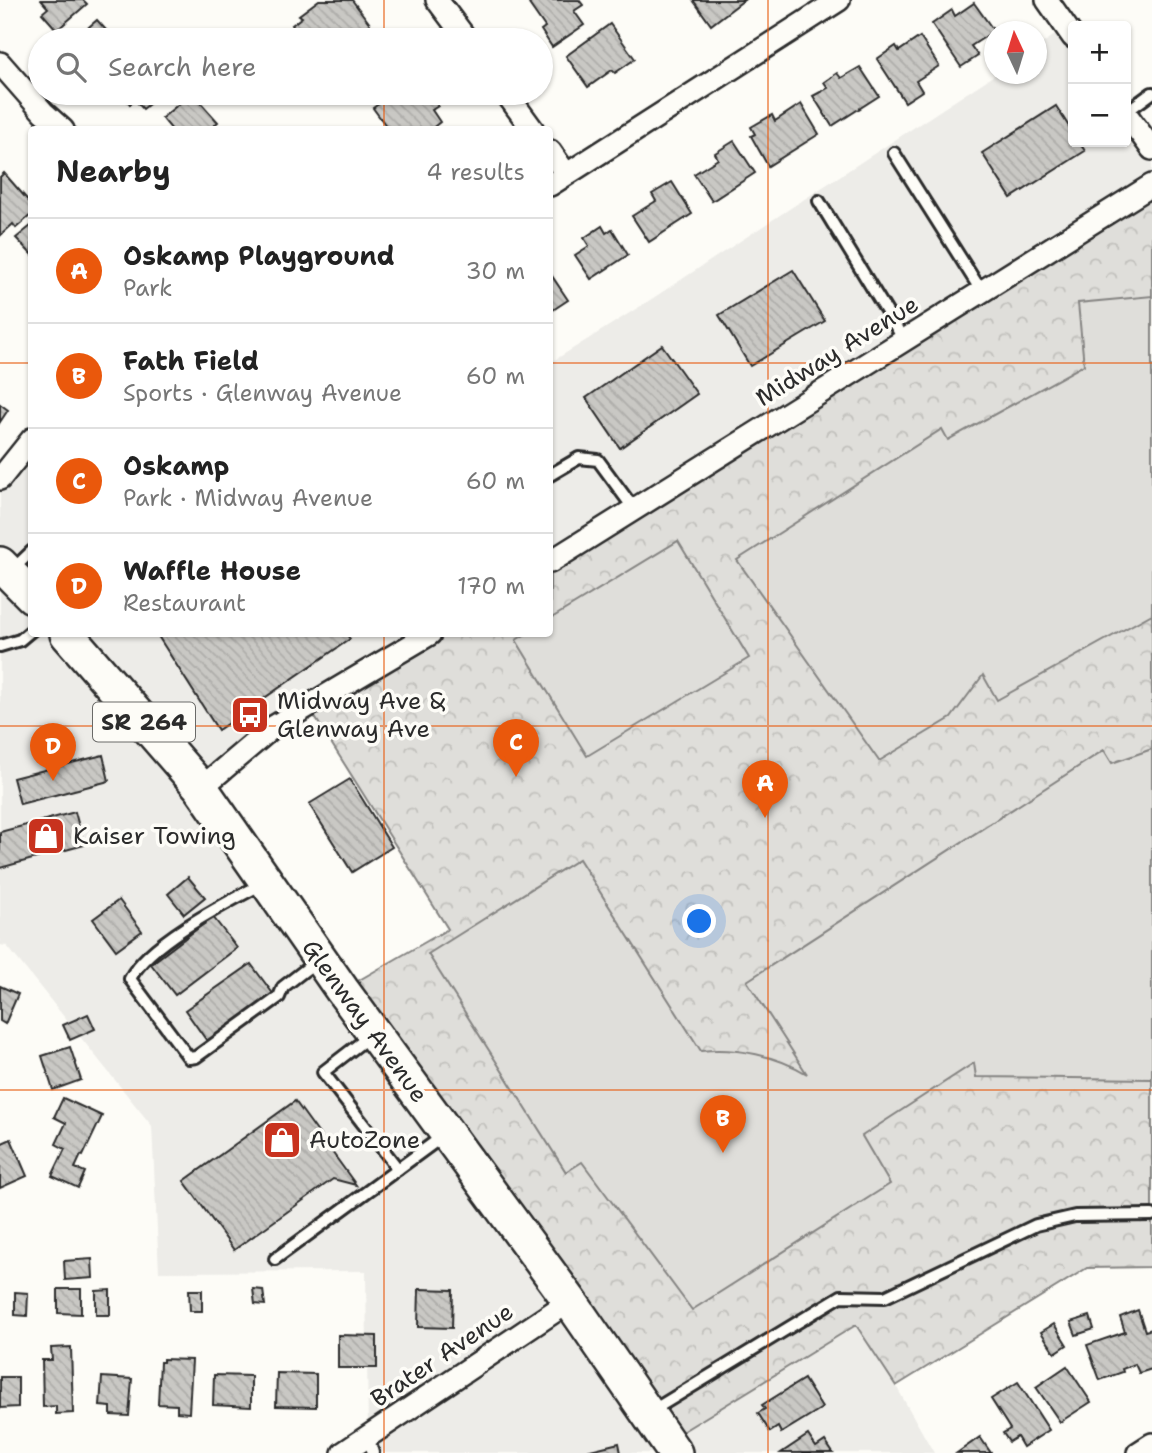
<!DOCTYPE html>
<html lang="en">
<head>
<meta charset="utf-8">
<style>
	body { margin:0; font-family:"Shantell Sans",sans-serif; background:#f6f6f6; color:#222 }
	.controls { position:absolute; right:21px; top:21px; display:grid; overflow:hidden; border-radius:7px; box-shadow:0 2px 5px #0004 }
	.controls button { width:63px; height:63px; display:grid; place-items:center; padding:0; border:0; border-bottom:2px solid #e0e0e0; background:#fff; color:#222; font:35px sans-serif }
	.compass { position:absolute; left:984px; top:21px; width:63px; height:63px; border-radius:50%; background:#fff; box-shadow:0 2px 5px #0004; rotate:356deg }
	.you { position:absolute; left:700px; top:922px; width:24px; height:24px; margin:-18px; border:5px solid #fff; border-radius:50%; background:#1a73e8; box-shadow:0 0 0 10px #1a73e833 }
	.badge { display:grid; place-items:center; width:46px; height:46px; border-radius:50%; background:#ea580c; color:#fff; font-size:23px; font-weight:700 }
	.pin { position:absolute; translate:-50% -58px; filter:drop-shadow(0 2px 4px #0008) }
	.pin::after { content:''; position:absolute; top:37px; width:24px; height:21px; background:inherit; clip-path:polygon(0 0,100% 0,50% 100%) }
	.list { margin:0; padding:0; list-style:none }
	h2 { display:flex; justify-content:space-between; align-items:center; height:91px; margin:0; padding:0 28px; font-size:30px }
	h2 small { font-size:23px; font-weight:400; color:#767676 }
	.list li { display:grid; grid-template-columns:46px 1fr auto; gap:21px; align-items:center; box-sizing:border-box; height:105px; padding:0 28px; border-top:2px solid #e0e0e0 }
	.list b { display:block; font-size:26px; white-space:nowrap }
	.list p { margin:0; font-size:23px; white-space:nowrap; color:#767676 }
	.list em { font-size:23px; font-style:normal; color:#767676 }
	.icon { flex:none; width:38px; height:38px; fill:none; stroke:currentColor; stroke-width:2; stroke-linecap:round; stroke-linejoin:round }
	.map { position:relative; flex:none; width:1152px; height:1453px; overflow:hidden }
	.search { position:absolute; background:#fff; box-shadow:0 2px 5px #0004; left:28px; top:28px; width:525px; height:77px; display:flex; align-items:center; gap:18px; box-sizing:border-box; padding:0 24px; border-radius:38px; color:#767676; font-size:26px }
	.panel { position:absolute; background:#fff; box-shadow:0 2px 5px #0004; left:28px; top:126px; width:525px; height:511px; border-radius:7px }
	.map>svg:first-child { display:block }
</style>
</head>
<body>
<div class="map">
<svg width="1152" height="1453" viewBox="0 0 1152 1453">
	<defs>
		<pattern id="park-crowns" width="20" height="18" patternUnits="userSpaceOnUse" patternTransform="scale(1.75)"><rect width="20" height="18" fill="#dfdeda"/><path d="M2 6a3 3 0 1 1 6 0M12 15a3 3 0 1 1 6 0" fill="none" stroke="#c0bfbb"/></pattern>
		<pattern id="building-back-hatch" width="6" height="6" patternUnits="userSpaceOnUse" patternTransform="scale(1.75)"><rect width="6" height="6" fill="#c9c8c4"/><path d="M-1 5l2 2M0 0l6 6M5-1l2 2" fill="none" stroke="#adaca9"/></pattern>
	</defs>
	<rect width="100%" height="100%" fill="#fdfcf7"/>
	<filter id="ink" filterUnits="userSpaceOnUse"><feTurbulence type="fractalNoise" baseFrequency=".0143" numOctaves="2"/><feDisplacementMap in="SourceGraphic" scale="14" xChannelSelector="R" yChannelSelector="G"/><feConvolveMatrix kernelMatrix="1 2 1 2 8 2 1 2 1" color-interpolation-filters="sRGB"/></filter>
	<g filter="url(#ink)">
		<g fill="#edece8">
			<polygon points="1067,27 1073,37 1073,142 1126,142 1126,114 1152,149 1152,185 550,562 550,363 647,302 996,74 1036,74 1037,47"/>
			<polygon points="31,439 32,634 430,634 201,788 667,1441 857,1325 896,1386 934,1453 343,1453 368,1436 366,1271 159,1272 152,1126 7,946 0,945 0,479"/>
		</g>
		<polygon fill="url(#park-crowns)" stroke="#858482" stroke-width="2" points="1152,185 1152,1267 1087,1268 896,1386 856,1325 667,1441 342,990 448,929 308,706 430,634 550,634 550,562"/>
		<g fill="#dfdeda" stroke="#858482" stroke-width="2">
			<polygon points="1152,296 1152,614 997,700 983,675 951,718 879,761 737,560 942,429 948,440 1084,365 1078,303"/>
			<polygon points="678,541 749,658 587,756 516,640 526,634 550,634 550,619"/>
			<path d="M1152,749V1079L976,1077L974,1063L862,1136L890,1184L692,1310L582,1162L566,1172L428,954L579,859L701,1051C736,1047 778,1056 807,1074L747,981L1104,750L1112,763Z"/>
		</g>
		<g fill="url(#building-back-hatch)" stroke="#2b2b2b" stroke-width="2">
			<polygon points="41,0 83,0 87,4 57,30 42,13 48,8"/>
			<polygon points="319,0 352,0 370,24 348,40 303,40 292,25 302,17 299,15"/>
			<polygon points="535,0 579,0 583,5 574,11 584,25 552,47 541,30 545,27 529,4"/>
			<polygon points="693,0 744,0 711,25"/>
			<polygon points="974,3 994,31 971,46 978,56 961,67 932,24 952,10 955,16"/>
			<polygon points="97,20 115,40 78,40 76,38"/>
			<polygon points="610,24 635,59 615,73 612,70 588,87 566,56"/>
			<polygon points="920,37 939,66 916,81 922,91 905,102 877,59 896,46 899,51"/>
			<polygon points="860,67 879,96 832,126 813,96 828,88 824,82 837,73 841,78"/>
			<polygon points="121,93 163,93 143,109 135,100 130,104"/>
			<polygon points="192,93 218,122 209,130 172,130 162,118"/>
			<polygon points="394,93 420,93 422,95 428,93 438,106 432,110 440,122 430,130 389,130 373,108"/>
			<polygon points="801,104 819,134 768,166 751,136 755,134 751,127 772,115 775,121"/>
			<polygon points="1056,106 1073,133 1073,142 1079,142 1085,151 1011,198 982,153"/>
			<polygon points="734,141 755,173 712,201 694,174 718,159 715,153"/>
			<polygon points="4,173 32,205 32,214 16,228 13,224 0,236 0,177"/>
			<polygon points="672,182 692,214 649,242 632,216 656,201 652,194"/>
			<polygon points="32,225 32,255 16,238"/>
			<polygon points="602,226 606,233 612,229 628,255 591,279 575,255 589,246 584,238"/>
			<polygon points="793,270 825,321 750,366 719,315"/>
			<polygon points="550,273 568,300 550,312"/>
			<polygon points="662,345 697,394 620,448 586,398"/>
			<polygon points="0,404 8,410 0,422"/>
			<polygon points="161,634 346,634 350,639 218,730 158,636"/>
			<polygon points="103,755 109,781 20,804 13,778"/>
			<polygon points="350,779 392,847 352,872 309,804"/>
			<polygon points="75,812 84,845 0,868 0,832"/>
			<polygon points="188,877 205,897 184,914 168,894"/>
			<polygon points="119,900 142,931 116,950 93,919"/>
			<polygon points="213,917 237,948 175,995 151,964"/>
			<polygon points="251,964 274,995 207,1041 185,1010"/>
			<polygon points="0,986 18,994 5,1024 0,1021"/>
			<polygon points="88,1014 95,1029 70,1040 63,1025"/>
			<polygon points="70,1047 81,1080 53,1090 42,1056"/>
			<polygon points="63,1098 102,1116 83,1156 81,1155 75,1168 85,1172 78,1188 52,1176 65,1149 56,1144 66,1123 54,1117"/>
			<polygon points="295,1101 356,1185 333,1179 234,1250 184,1181"/>
			<polygon points="11,1139 27,1176 0,1188 0,1144"/>
			<polygon points="92,1259 93,1278 65,1280 64,1261"/>
			<polygon points="58,1289 81,1289 81,1314 58,1313"/>
			<polygon points="253,1289 263,1290 265,1305 255,1304"/>
			<polygon points="419,1289 453,1290 452,1328 418,1327"/>
			<polygon points="110,1290 110,1315 96,1315 96,1291"/>
			<polygon points="189,1290 202,1290 202,1311 190,1311"/>
			<polygon points="15,1292 28,1293 27,1316 15,1315"/>
			<polygon points="1138,1310 1145,1331 1152,1329 1152,1369 1139,1373 1135,1364 1122,1369 1123,1372 1100,1380 1087,1345 1125,1332 1120,1317"/>
			<polygon points="1090,1316 1094,1329 1076,1335 1071,1322"/>
			<polygon points="1054,1324 1067,1345 1055,1353 1041,1332"/>
			<polygon points="338,1335 377,1336 377,1368 338,1368"/>
			<polygon points="71,1347 73,1413 56,1414 56,1406 43,1407 42,1360 52,1360 51,1348"/>
			<polygon points="163,1359 192,1360 189,1413 177,1412 177,1405 158,1404 160,1362 163,1362"/>
			<polygon points="1067,1366 1091,1402 1060,1422 1036,1387"/>
			<polygon points="277,1373 316,1374 316,1407 276,1406"/>
			<polygon points="214,1375 251,1376 251,1407 213,1405"/>
			<polygon points="0,1377 18,1377 18,1407 0,1408"/>
			<polygon points="102,1377 132,1379 129,1416 111,1415 111,1407 100,1406"/>
			<polygon points="804,1379 822,1408 781,1433 778,1427 770,1432 758,1413 765,1409 762,1405"/>
			<polygon points="1018,1382 1049,1430 1023,1447 1017,1437 1009,1442 1003,1433 1010,1429 991,1399"/>
			<polygon points="808,1435 816,1447 825,1441 833,1453 781,1453"/>
			<polygon points="980,1437 991,1453 957,1453"/>
			<polygon points="619,1443 621,1453 578,1453"/>
		</g>
		<g fill="none" stroke-linecap="round" stroke-linejoin="round">
			<defs>
				<g id="lane">
					<polyline points="1126,112 1152,93"/>
					<polyline points="894,153 982,292"/>
					<polyline points="819,201 904,340"/>
					<polyline points="550,475 579,458 598,460 634,509"/>
					<polyline points="11,571 32,551"/>
					<polyline points="0,646 20,640 32,630"/>
					<path d="M264,883C228,902 147,943 130,979L189,1058L196,1057L279,997L283,987L318,960"/>
					<polyline points="371,1035 323,1072 398,1169 443,1136"/>
					<polyline points="275,1259 398,1169"/>
					<polyline points="650,1412 841,1296 885,1297 1036,1225 1075,1216 1152,1215"/>
					<polyline points="368,1436 373,1453"/>
				</g>
				<g id="street">
					<polyline points="437,0 467,40"/>
					<polyline points="1047,0 1073,37"/>
					<polyline points="0,63 43,112 63,130"/>
					<polyline points="506,93 533,130"/>
					<polyline points="1126,114 1152,149"/>
					<polyline points="550,151 566,174"/>
					<polyline points="550,185 839,0"/>
					<polyline points="0,479 32,439"/>
					<polyline points="550,562 1152,185"/>
					<polyline points="201,788 273,727 430,634"/>
					<polyline points="343,1453 570,1301"/>
					<polyline points="1138,1453 1152,1444"/>
				</g>
				<g id="primary">
					<polyline points="0,564 32,596"/>
					<polyline points="67,634 201,788 342,990 570,1301 675,1453"/>
				</g>
			</defs>
			<use href="#lane" stroke="#2b2b2b" stroke-width="16"/>
			<use href="#street" stroke="#2b2b2b" stroke-width="26"/>
			<use href="#primary" stroke="#2b2b2b" stroke-width="38"/>
			<use href="#lane" stroke="#fdfcf7" stroke-width="10"/>
			<use href="#street" stroke="#fdfcf7" stroke-width="21"/>
			<use href="#primary" stroke="#fdfcf7" stroke-width="33"/>
		</g>
	</g>
	<path fill="none" stroke="#e8590c" stroke-width="2" stroke-opacity="0.55" d="M384,0V40M768,0V1453M384,93V130M0,363H32M550,363H1152M384,634V1453M0,726H1152M0,1090H1152"/>
	<defs>
		<symbol id="bus-square" viewBox="-11 -11 22 22"><rect x="-9" y="-9" width="18" height="18" rx="4" fill="#c8321e" stroke="#fdfcf7"/><path d="M-5-6H5V4H4V6H2V4H-2V6H-4V4H-5ZM-3.5-4V0h7V-4ZM-3.5 1.2v1.5H-2V1.2ZM2 1.2v1.5H3.5V1.2Z" fill="#fff"/></symbol>
		<symbol id="shop-square" viewBox="-11 -11 22 22"><rect x="-9" y="-9" width="18" height="18" rx="4" fill="#c8321e" stroke="#fdfcf7"/><path d="M-5-2.5h2.3a2.7 3.5 0 0 1 5.4 0H5L5.5 6h-11ZM-1.5-2.5h3a1.5 2.3 0 0 0-3 0Z" fill="#fff"/></symbol>
	</defs>
	<g fill-rule="evenodd">
		<use href="#bus-square" x="228" y="693" width="44" height="44"/>
		<use href="#shop-square" x="24" y="814" width="44" height="44"/>
		<use href="#shop-square" x="260" y="1118" width="44" height="44"/>
	</g>
	<g text-anchor="middle" dominant-baseline="central" stroke-width="7" stroke-linejoin="round" paint-order="stroke">
		<rect fill="#fdfcf7" stroke="#6a6a68" stroke-width="2" x="93" y="702.5" width="102" height="39" rx="5"/>
		<g font-size="23" font-weight="bold" fill="#2b2b2b">
			<text x="144" y="722">SR 264</text>
		</g>
		<g font-size="24" fill="#2b2b2b" stroke="#fdfcf7">
			<text transform="translate(837 351) rotate(-32)">Midway Avenue</text>
			<text transform="translate(365 1021) rotate(54)">Glenway Avenue</text>
			<text transform="translate(442 1355) rotate(-34)">Brater Avenue</text>
		</g>
		<g font-size="24" fill="#2b2b2b" stroke="#fdfcf7" text-anchor="start">
			<text x="277" y="701">Midway Ave &amp;<tspan x="277" dy="28">Glenway Ave</tspan></text>
			<text x="73" y="836">Kaiser Towing</text>
			<text x="309" y="1140">AutoZone</text>
		</g>
	</g>
</svg>
<div class="controls">
<button>+</button>
<button>−</button>
</div>
<svg class="compass" viewBox="-18 -18 36 36"><path d="M0-13l5 13h-10z" fill="#e53935"/><path d="M0 13l5-13h-10z" fill="#767676"/></svg>
<div class="you"></div>
<div class="pin badge" style="left:765px;top:818px">A</div>
<div class="pin badge" style="left:723px;top:1153px">B</div>
<div class="pin badge" style="left:516px;top:777px">C</div>
<div class="pin badge" style="left:53px;top:781px">D</div>
<div class="search"><svg class="icon" aria-label="search" viewBox="0 0 24 24"><circle cx="10" cy="10" r="6"/><path d="M15 15l6 6"/></svg>Search here</div>
<section class="panel">
<h2>Nearby<small>4 results</small></h2>
<ul class="list">
<li><span class="badge">A</span><div><b>Oskamp Playground</b><p>Park</p></div><em>30 m</em></li>
<li><span class="badge">B</span><div><b>Fath Field</b><p>Sports · Glenway Avenue</p></div><em>60 m</em></li>
<li><span class="badge">C</span><div><b>Oskamp</b><p>Park · Midway Avenue</p></div><em>60 m</em></li>
<li><span class="badge">D</span><div><b>Waffle House</b><p>Restaurant</p></div><em>170 m</em></li>
</ul>
</section>
</div>
</body>
</html>
